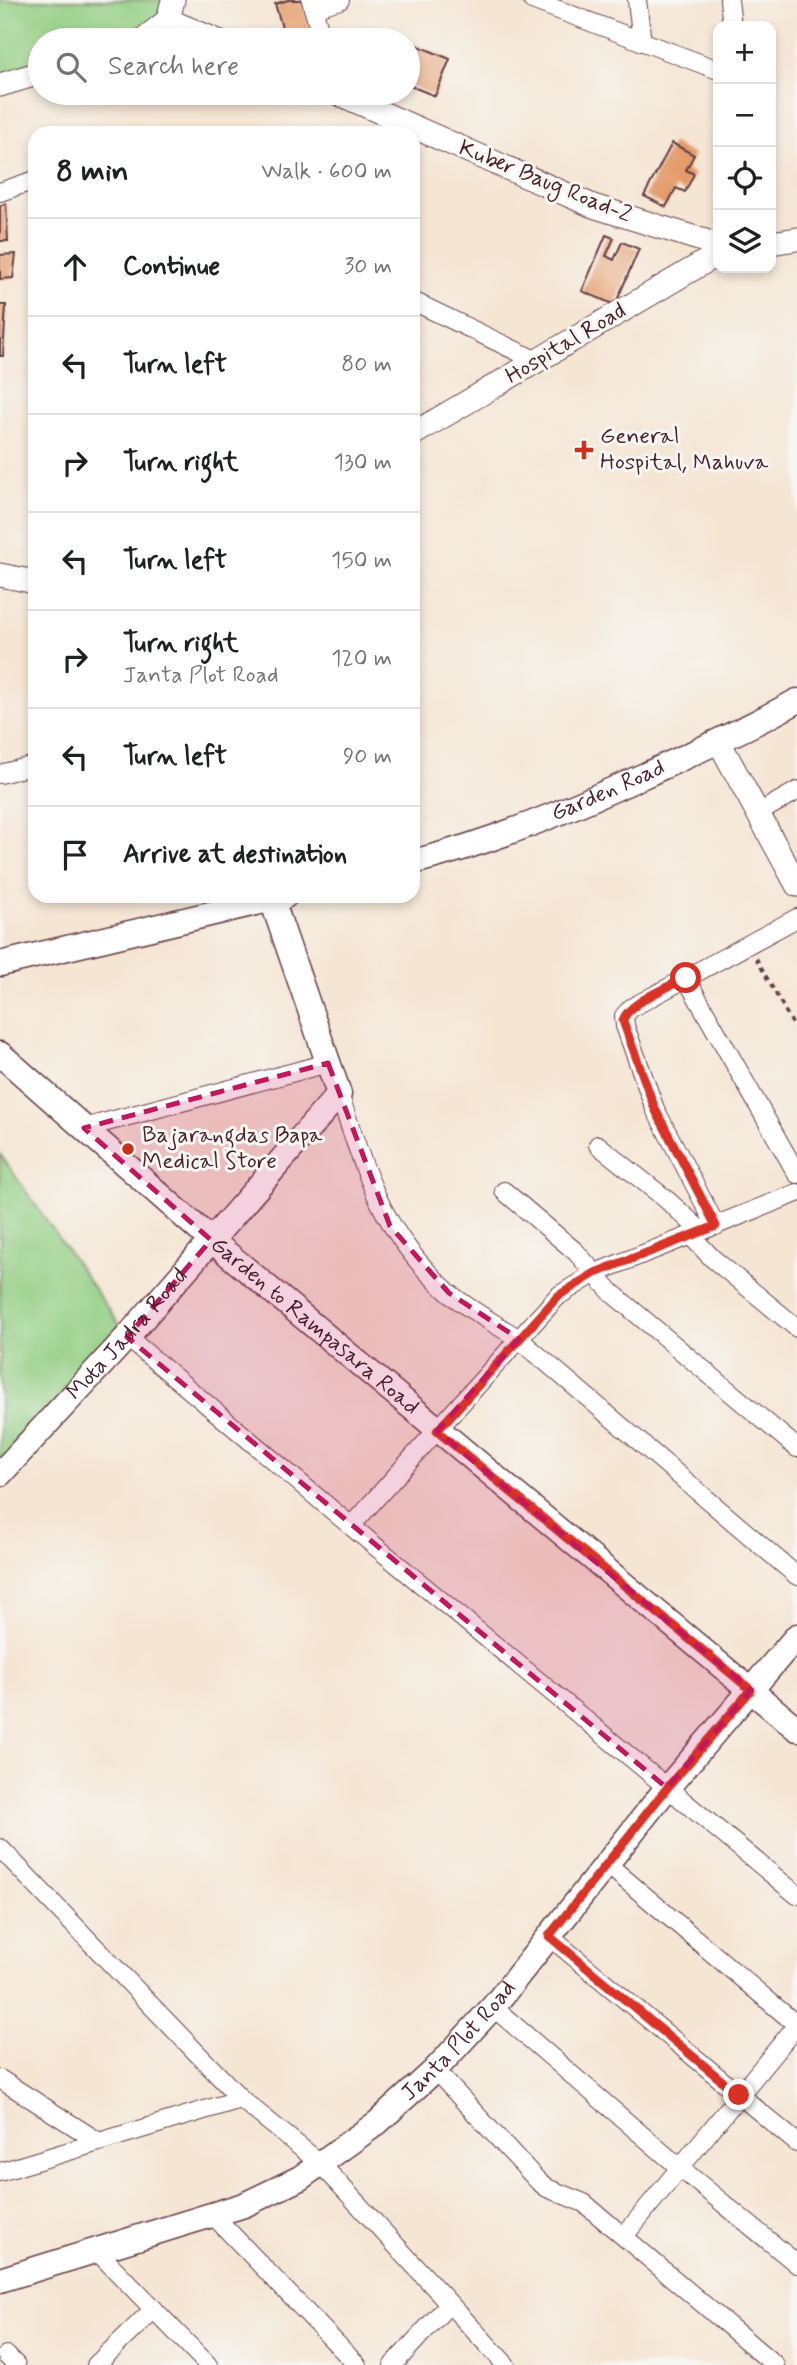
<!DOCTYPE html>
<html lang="en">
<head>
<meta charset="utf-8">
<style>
	body { margin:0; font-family:Mynerve,sans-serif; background:#f2f2f2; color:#202124 }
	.controls { position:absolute; right:21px; top:21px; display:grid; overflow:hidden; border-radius:14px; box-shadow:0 4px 10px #0003 }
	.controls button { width:63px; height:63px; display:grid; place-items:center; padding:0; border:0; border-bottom:2px solid #e0e0e0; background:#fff; color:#202124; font:35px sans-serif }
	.stop { position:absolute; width:21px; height:21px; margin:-16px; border:5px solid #d93025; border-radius:50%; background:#fff }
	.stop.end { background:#d93025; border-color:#fff; box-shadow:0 2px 7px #0008 }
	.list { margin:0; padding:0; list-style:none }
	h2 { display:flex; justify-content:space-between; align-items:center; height:91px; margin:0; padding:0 28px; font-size:30px }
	h2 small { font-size:23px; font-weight:400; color:#757577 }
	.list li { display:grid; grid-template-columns:46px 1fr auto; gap:21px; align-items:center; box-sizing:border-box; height:98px; padding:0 28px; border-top:2px solid #e0e0e0 }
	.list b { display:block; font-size:26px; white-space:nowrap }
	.list p { margin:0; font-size:23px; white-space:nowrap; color:#757577 }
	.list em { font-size:23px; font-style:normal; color:#757577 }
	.icon { flex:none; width:38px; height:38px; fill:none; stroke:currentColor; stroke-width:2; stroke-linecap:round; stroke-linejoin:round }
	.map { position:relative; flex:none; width:797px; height:2365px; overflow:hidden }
	.search { position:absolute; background:#fff; box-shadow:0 4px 10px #0003; left:28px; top:28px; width:392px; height:77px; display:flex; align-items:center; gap:18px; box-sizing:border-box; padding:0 24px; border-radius:38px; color:#757577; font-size:26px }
	.panel { position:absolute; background:#fff; box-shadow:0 4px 10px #0003; left:28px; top:126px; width:392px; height:777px; border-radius:21px }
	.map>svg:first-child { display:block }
</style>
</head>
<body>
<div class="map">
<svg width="797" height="2365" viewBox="0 0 797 2365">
	<rect width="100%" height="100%" fill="#f6f6f2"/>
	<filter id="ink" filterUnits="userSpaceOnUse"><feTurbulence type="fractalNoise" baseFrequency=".0143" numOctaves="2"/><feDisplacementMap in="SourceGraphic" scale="14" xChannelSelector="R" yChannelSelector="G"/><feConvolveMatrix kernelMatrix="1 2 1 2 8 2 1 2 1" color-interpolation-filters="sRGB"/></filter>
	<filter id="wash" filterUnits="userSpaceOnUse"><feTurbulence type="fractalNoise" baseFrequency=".00686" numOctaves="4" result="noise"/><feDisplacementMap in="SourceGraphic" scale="28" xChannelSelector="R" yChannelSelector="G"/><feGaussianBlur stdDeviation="1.57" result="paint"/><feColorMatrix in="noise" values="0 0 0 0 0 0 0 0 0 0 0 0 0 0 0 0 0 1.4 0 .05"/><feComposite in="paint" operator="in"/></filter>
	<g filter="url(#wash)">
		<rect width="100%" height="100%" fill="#f5e5d3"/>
		<g fill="#91cd81" stroke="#6e7656" stroke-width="2">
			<polygon points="0,0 171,0 141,40 40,40 40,70 0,82"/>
			<polygon points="0,1154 120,1326 0,1467"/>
		</g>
		<g id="blocks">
			<g fill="#e49b69">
				<polygon points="288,0 302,0 313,35 286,40 275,4"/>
				<polygon points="416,45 450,59 435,96 408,85 408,65"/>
				<polygon points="672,143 694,155 686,170 694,174 685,192 676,188 666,207 644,196"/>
				<polygon points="6,203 8,241 0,241 0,206"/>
				<polygon points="606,235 614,238 606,256 614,260 622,242 639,249 615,305 582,291"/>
				<polygon points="16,254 13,278 0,279 0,255"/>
				<polygon points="0,305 6,305 3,356 0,356"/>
			</g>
		</g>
	</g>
	<g filter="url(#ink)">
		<use href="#blocks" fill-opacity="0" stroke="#643d44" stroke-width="2"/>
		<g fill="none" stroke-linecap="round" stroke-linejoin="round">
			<defs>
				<g id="minor">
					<polyline points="311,0 322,40"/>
					<polyline points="532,0 718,70"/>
					<polyline points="637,0 642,42"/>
					<polyline points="729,0 732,26"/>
					<polyline points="313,8 340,0"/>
					<polyline points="0,192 35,180"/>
					<polyline points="413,301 537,361"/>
					<polyline points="0,774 35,765"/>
					<polyline points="758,813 797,791"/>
					<polyline points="686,978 797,1174"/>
					<path d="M339,1094C367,1175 381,1232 448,1292C469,1310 496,1324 519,1339L351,1526"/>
					<polyline points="84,1128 328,1063"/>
					<polyline points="598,1145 667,1200 701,1231"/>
					<polyline points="504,1191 576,1252 612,1293 797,1448"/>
					<polyline points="797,1193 595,1273 558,1296 519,1339 797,1576"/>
					<polyline points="716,1226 655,1109 625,1026 624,1016 631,1008 797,918"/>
					<polyline points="691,1236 712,1258 797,1328"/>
					<polyline points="127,1337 351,1526 797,1895"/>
					<polyline points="0,1848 241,2099"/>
					<polyline points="607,1864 797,2025"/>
					<polyline points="549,1936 797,2143"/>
					<polyline points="493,2007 679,2167 797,2264"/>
					<polyline points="435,2070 538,2181 547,2188 584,2203 775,2365"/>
					<polyline points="0,2079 99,2142"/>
					<polyline points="0,2172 241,2099 321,2164 506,2365"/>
					<polyline points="213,2215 357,2365"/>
					<polyline points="624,2236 797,2025"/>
					<polyline points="96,2250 208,2365"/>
					<polyline points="6,2355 16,2365"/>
					<polyline points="96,2365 154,2309"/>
					<polyline points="393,2365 449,2304"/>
				</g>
				<g id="tertiary">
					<polyline points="168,20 216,40"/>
					<polyline points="143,40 168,20 173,0"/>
					<polyline points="0,85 40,73"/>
					<polyline points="337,93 593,206 718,245"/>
					<polyline points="771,243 797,239"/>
					<polyline points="413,434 718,254"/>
					<polyline points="0,575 35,582"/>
					<polyline points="719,742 797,885"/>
				</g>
				<g id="secondary">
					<path id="s1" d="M413,862C493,842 568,810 643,776C695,752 747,729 797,701"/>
					<polyline points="0,964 285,896"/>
					<path id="s2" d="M0,1054L211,1240L797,1729"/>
					<path id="s3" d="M0,1474L127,1337L339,1094L272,900"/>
					<path id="s4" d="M0,2280L244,2205L300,2178L377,2123L435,2070L493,2007L667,1788L797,1636"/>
				</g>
			</defs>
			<use href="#minor" stroke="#643d44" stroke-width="20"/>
			<use href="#tertiary" stroke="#643d44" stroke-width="25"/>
			<use href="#secondary" stroke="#643d44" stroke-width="27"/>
			<polyline stroke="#643d44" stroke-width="3.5" stroke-dasharray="5 5" stroke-linecap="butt" points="756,958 797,1032"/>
			<use href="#minor" stroke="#fff" stroke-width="18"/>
			<use href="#tertiary" stroke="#fff" stroke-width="23"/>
			<use href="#secondary" stroke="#fff" stroke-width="24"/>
		</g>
	</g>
	<g fill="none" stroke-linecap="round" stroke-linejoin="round" filter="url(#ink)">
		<path stroke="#d93025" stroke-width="9" d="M686,978C670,986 626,1004 623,1021L655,1109L716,1226L595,1273L558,1296L437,1431L751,1690L667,1788L549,1936L739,2095"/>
	</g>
	<path fill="#c2185b" fill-opacity="0.2" stroke="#c2185b" stroke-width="5" stroke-dasharray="14 9" stroke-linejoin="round" d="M328,1063L390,1226L449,1293L519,1339L437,1431L751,1690L667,1788L127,1337L211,1240L84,1128Z"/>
	<g fill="#c8321e" stroke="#f6f6f2" stroke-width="2.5">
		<path d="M580.5 439.5h7v7h7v7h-7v7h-7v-7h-7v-7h7z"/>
		<circle cx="128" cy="1149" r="7"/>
	</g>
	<g text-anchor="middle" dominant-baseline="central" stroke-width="6" stroke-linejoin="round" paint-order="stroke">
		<g font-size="23" fill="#4a1f2b" stroke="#f6f6f2">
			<text transform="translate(545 182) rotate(22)">Kuber Baug Road-2</text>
			<text transform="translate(566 344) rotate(-31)">Hospital Road</text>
			<text stroke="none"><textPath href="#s1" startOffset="208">Garden Road</textPath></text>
			<text stroke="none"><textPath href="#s2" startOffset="416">Garden to Rampasara Road</textPath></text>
			<text stroke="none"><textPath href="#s3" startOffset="189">Mota Jadra Road</textPath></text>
			<text stroke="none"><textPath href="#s4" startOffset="528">Janta Plot Road</textPath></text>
		</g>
		<g font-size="23" fill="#4a1f2b" stroke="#f6f6f2" text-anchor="start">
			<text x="600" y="437">General<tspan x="600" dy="26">Hospital, Mahuva</tspan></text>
			<text x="142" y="1136">Bajarangdas Bapa<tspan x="142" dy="26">Medical Store</tspan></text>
		</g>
	</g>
</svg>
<div class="controls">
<button>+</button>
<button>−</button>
<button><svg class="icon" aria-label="locate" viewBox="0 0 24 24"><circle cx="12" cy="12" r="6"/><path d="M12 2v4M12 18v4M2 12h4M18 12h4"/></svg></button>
<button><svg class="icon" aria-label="layers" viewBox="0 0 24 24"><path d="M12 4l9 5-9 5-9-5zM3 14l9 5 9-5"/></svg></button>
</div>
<div class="stop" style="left:686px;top:978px"></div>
<div class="stop end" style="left:739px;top:2095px"></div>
<div class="search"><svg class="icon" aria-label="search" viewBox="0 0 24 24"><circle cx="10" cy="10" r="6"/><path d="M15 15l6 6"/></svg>Search here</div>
<section class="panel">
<h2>8 min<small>Walk · 600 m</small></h2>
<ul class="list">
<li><svg class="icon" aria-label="ahead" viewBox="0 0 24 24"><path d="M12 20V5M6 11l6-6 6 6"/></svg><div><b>Continue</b></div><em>30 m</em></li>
<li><svg class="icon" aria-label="left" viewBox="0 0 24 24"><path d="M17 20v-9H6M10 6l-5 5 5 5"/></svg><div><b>Turn left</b></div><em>80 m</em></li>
<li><svg class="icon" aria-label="right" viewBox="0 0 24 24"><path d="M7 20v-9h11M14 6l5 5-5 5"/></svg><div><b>Turn right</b></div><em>130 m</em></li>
<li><svg class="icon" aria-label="left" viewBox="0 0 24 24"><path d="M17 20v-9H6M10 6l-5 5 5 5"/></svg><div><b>Turn left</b></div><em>150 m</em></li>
<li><svg class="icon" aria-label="right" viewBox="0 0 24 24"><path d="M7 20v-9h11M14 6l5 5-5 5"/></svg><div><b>Turn right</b><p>Janta Plot Road</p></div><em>120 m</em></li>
<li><svg class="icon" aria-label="left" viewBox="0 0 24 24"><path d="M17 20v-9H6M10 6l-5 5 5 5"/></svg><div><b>Turn left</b></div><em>90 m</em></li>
<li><svg class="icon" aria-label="arrive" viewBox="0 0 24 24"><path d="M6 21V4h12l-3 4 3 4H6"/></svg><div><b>Arrive at destination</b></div></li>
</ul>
</section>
</div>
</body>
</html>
